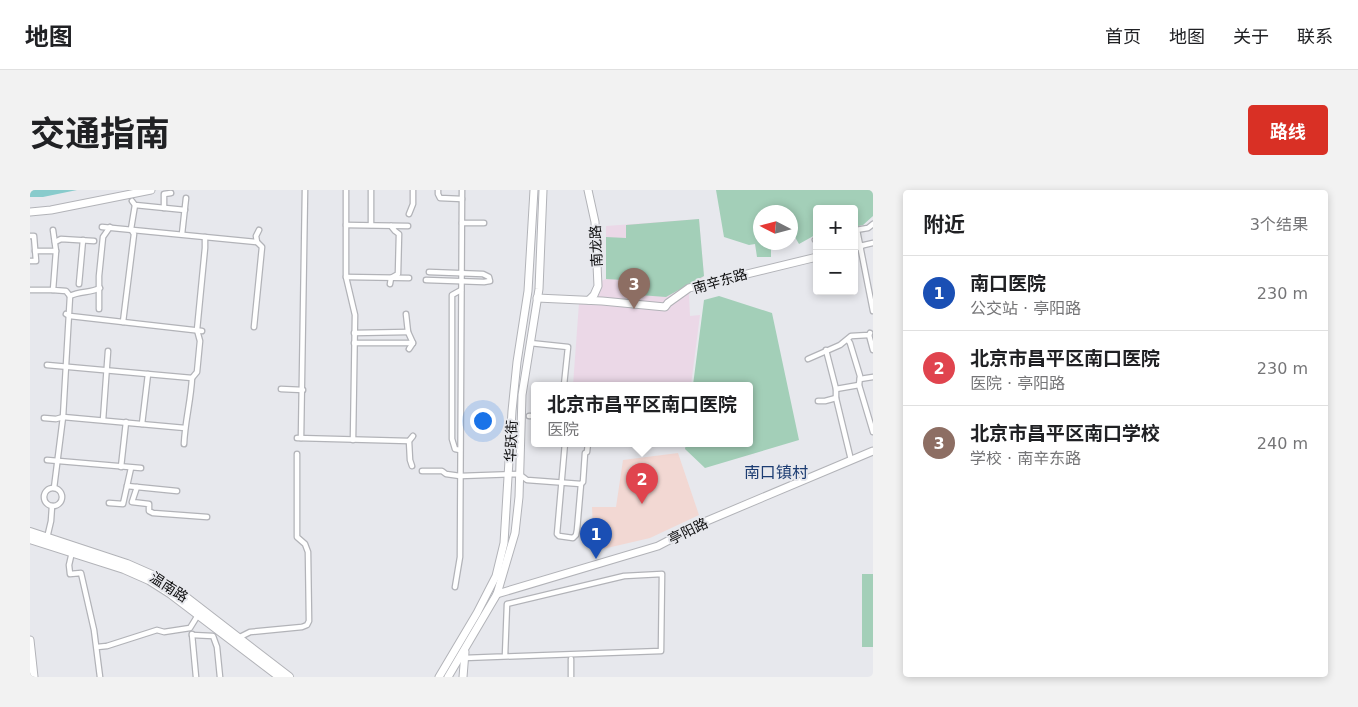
<!DOCTYPE html>
<html lang="zh">
<head>
<meta charset="utf-8">
<style>
	body { margin:0; font-family:"DejaVu Sans","Noto Sans SC",sans-serif; background:#f2f2f2; color:#202124 }
	.controls { position:absolute; right:15px; top:15px; display:grid; overflow:hidden; border-radius:5px; box-shadow:0 2px 8px #0003 }
	.controls button { width:45px; height:45px; display:grid; place-items:center; padding:0; border:0; border-bottom:1px solid #e0e0e0; background:#fff; color:#202124; font:25px sans-serif }
	.compass { position:absolute; left:723px; top:15px; width:45px; height:45px; border-radius:50%; background:#fff; box-shadow:0 2px 8px #0003; rotate:276deg }
	.you { position:absolute; left:452px; top:230px; width:18px; height:18px; margin:-12px; border:4px solid #fff; border-radius:50%; background:#1a73e8; box-shadow:0 0 0 8px #1a73e833 }
	.badge { display:grid; place-items:center; width:32px; height:32px; border-radius:50%; background:#d93025; color:#fff; font-size:16px; font-weight:700 }
	.pin { position:absolute; translate:-50% -41px; filter:drop-shadow(0 1px 2px #0008) }
	.pin::after { content:''; position:absolute; top:26px; width:18px; height:15px; background:inherit; clip-path:polygon(0 0,100% 0,50% 100%) }
	.popup { position:absolute; left:501px; top:192px; width:222px; height:65px; box-sizing:border-box; display:grid; place-content:center; border-radius:5px; background:#fff; filter:drop-shadow(0 1px 4px #0005); font-size:16px; white-space:nowrap; color:#757577 }
	.popup b { font-size:19px; color:#202124 }
	.popup::after { content:''; position:absolute; left:50%; top:100%; margin-left:-10px; border:10px solid transparent; border-top-color:#fff }
	.list { margin:0; padding:0; list-style:none }
	h2 { display:flex; justify-content:space-between; align-items:center; height:65px; margin:0; padding:0 20px; font-size:21px }
	h2 small { font-size:16px; font-weight:400; color:#757577 }
	.list li { display:grid; grid-template-columns:32px 1fr auto; gap:15px; align-items:center; box-sizing:border-box; height:75px; padding:0 20px; border-top:1px solid #e0e0e0 }
	.list b { display:block; font-size:19px; white-space:nowrap }
	.list p { margin:0; font-size:16px; white-space:nowrap; color:#757577 }
	.list em { font-size:16px; font-style:normal; color:#757577 }
	.map { position:relative; flex:none; width:843px; height:487px; overflow:hidden; border-radius:5px }
	header { display:flex; align-items:center; gap:30px; box-sizing:border-box; height:70px; padding:0 25px; background:#fff; border-bottom:1px solid #e0e0e0 }
	header strong { font-size:24px }
	nav { display:flex; gap:28px; margin-inline-start:auto; font-size:18px }
	.intro { display:flex; align-items:center; justify-content:space-between; box-sizing:border-box; height:120px; padding:0 30px }
	h1 { margin:0; font-size:35px }
	.button { padding:12px 22px; border-radius:5px; background:#d93025; color:#fff; font-size:18px; font-weight:700 }
	main { display:flex; gap:30px; padding:0 30px }
	aside { flex:1; background:#fff; border-radius:5px; box-shadow:0 2px 8px #0003 }
	.map>svg:first-child { display:block }
</style>
</head>
<body>
<header>
<strong>地图</strong>
<nav><a>首页</a><a>地图</a><a>关于</a><a>联系</a></nav>
</header>
<div class="intro"><h1>交通指南</h1><a class="button">路线</a></div>
<main>
<div class="map">
<svg width="843" height="487" viewBox="0 0 843 487">
	<rect width="100%" height="100%" fill="#e7e8ed"/>
	<polygon fill="#ebd8e7" points="669,29 674,86 659,104 660,126 670,125 661,195 543,195 549,113 567,108 571,91 576,89 576,36"/>
	<polygon fill="#f2d8d3" points="648,263 669,325 620,348 564,361 562,317 586,317 593,270"/>
	<g fill="#a3cfb8">
		<polygon points="686,0 843,0 843,26 833,35 824,37 824,19 787,19 787,44 769,54 762,42 761,42 761,22 731,22 731,52 741,53 741,67 727,67 725,54 719,55 694,47"/>
		<polygon points="669,29 674,86 636,107 609,105 609,91 576,89 576,47 596,48 596,35"/>
		<polygon points="689,106 742,123 769,250 675,278 655,259 656,253 720,253 720,195 663,195 674,110"/>
		<rect x="832" y="384" width="11" height="73"/>
	</g>
	<polygon fill="#88cbcc" points="0,0 47,0 13,7 0,7"/>
	<g fill="none" stroke-linecap="round" stroke-linejoin="round">
		<defs>
			<g id="street">
				<polyline points="316,0 316,87 325,125 323,250"/>
				<polyline points="408,0 408,4 410,8 432,9"/>
				<polyline points="102,11 105,15 155,20"/>
				<polyline points="134,18 134,4 141,3"/>
				<polyline points="379,24 383,14 383,0"/>
				<polyline points="432,33 454,33"/>
				<polyline points="316,35 378,36"/>
				<polyline points="341,35 341,0"/>
				<polyline points="72,37 227,52"/>
				<polyline points="23,40 26,61 23,100 36,101 40,106"/>
				<polyline points="826,40 838,38 843,34"/>
				<polyline points="827,40 843,121"/>
				<polyline points="152,44 156,8"/>
				<polyline points="0,46 4,46 6,71 0,71"/>
				<polyline points="785,50 787,49"/>
				<polyline points="25,52 31,49 64,51"/>
				<polyline points="830,56 843,53"/>
				<polyline points="5,61 26,61"/>
				<polyline points="316,87 379,88"/>
				<polyline points="396,90 454,92 460,91 459,87 453,84 399,82"/>
				<polyline points="49,94 53,50"/>
				<polyline points="360,94 361,88 368,84 369,44 365,41 361,36"/>
				<polyline points="0,100 23,100"/>
				<polyline points="69,119 69,86 73,47 80,37"/>
				<polyline points="36,124 40,126 172,141"/>
				<polyline points="376,124 378,142 383,153 379,159"/>
				<polyline points="93,132 104,44 101,39 105,15"/>
				<polyline points="224,137 232,57 227,52 226,46 229,40"/>
				<polyline points="324,143 378,142"/>
				<polyline points="839,145 843,160"/>
				<polyline points="818,150 820,153 830,186 829,195 843,242"/>
				<polyline points="324,153 383,153"/>
				<polyline points="500,153 538,157 534,195"/>
				<polyline points="796,160 806,199 806,208 821,270"/>
				<polyline points="778,169 810,155 821,146 839,145 840,143"/>
				<polyline points="17,175 162,188"/>
				<polyline points="830,189 843,187"/>
				<polyline points="251,199 273,200"/>
				<polyline points="806,199 829,195"/>
				<polyline points="788,211 795,211 806,208"/>
				<polyline points="499,226 504,226"/>
				<polyline points="14,228 26,229 33,227 155,238"/>
				<polyline points="73,230 78,161"/>
				<polyline points="112,234 118,184"/>
				<polyline points="267,248 379,251"/>
				<polyline points="271,248 275,0"/>
				<polyline points="535,253 527,344 529,346 543,348 546,345 547,340 551,294 553,292 555,263 557,262 558,253"/>
				<path d="M154,254C155,231 161,210 162,188L167,182L170,151L167,140L175,58V47"/>
				<polyline points="430,260 425,259 422,249 422,105 431,100"/>
				<polyline points="17,270 111,278"/>
				<polyline points="382,276 380,270 379,251 383,246"/>
				<polyline points="91,277 96,232"/>
				<polyline points="392,281 412,281 416,284 430,286 489,284 497,290 551,294"/>
				<polyline points="97,296 147,301"/>
				<polyline points="107,297 102,312 119,314 119,321 123,323 177,327"/>
				<path d="M24,298L33,227L40,106C50,101 61,103 70,98"/>
				<circle cx="23" cy="307" r="9"/>
				<polyline points="79,313 93,314 101,278"/>
				<polyline points="17,348 21,331 22,316"/>
				<polyline points="42,362 39,375 40,384 51,383 64,440 70,487"/>
				<polyline points="425,397 430,367 432,0"/>
				<polyline points="162,444 166,487"/>
				<polyline points="162,445 183,446 187,457 190,487"/>
				<polyline points="208,448 220,442 272,437 277,435 279,431 278,362 275,354 267,347 267,264"/>
				<polyline points="67,457 77,456 127,440 134,442 160,438 168,425"/>
				<polyline points="434,468 631,461 632,384 594,386 477,414 475,466"/>
				<polyline points="541,469 541,487"/>
			</g>
			<g id="secondary">
				<polyline points="558,0 565,32 568,96 564,105 559,110"/>
				<polyline points="0,22 21,20 121,0"/>
				<polyline points="824,57 830,56"/>
				<polyline points="507,108 572,111 635,117 638,113 659,98 787,67"/>
				<polyline points="467,404 628,356 672,333 843,261"/>
				<polyline points="0,450 4,487"/>
				<polyline points="409,487 447,423 466,386 474,353 482,221 487,172 498,101 504,0"/>
				<polyline points="418,487 467,404 485,343 489,307 492,205 509,99 513,0"/>
				<polyline points="433,487 435,462"/>
			</g>
			<g id="primary">
				<polyline points="0,342 97,374 122,385 145,399 259,487"/>
				<polyline points="0,349 94,379 119,390 141,404 250,487"/>
			</g>
		</defs>
		<use href="#street" stroke="#b2b3b8" stroke-width="7"/>
		<use href="#secondary" stroke="#b2b3b8" stroke-width="9"/>
		<use href="#primary" stroke="#b2b3b8" stroke-width="10"/>
		<use href="#street" stroke="#fff" stroke-width="4.5"/>
		<use href="#secondary" stroke="#fff" stroke-width="7"/>
		<use href="#primary" stroke="#fff" stroke-width="8"/>
	</g>
	<g text-anchor="middle" dominant-baseline="central" stroke-width="4" stroke-linejoin="round" paint-order="stroke">
		<g font-size="14" fill="#0d0d0e" stroke="#e7e8ed">
			<text transform="translate(566 56) rotate(-93)">南龙路</text>
			<text transform="translate(690 91) rotate(-16)">南辛东路</text>
			<text transform="translate(481 251) rotate(-87)">华跃街</text>
			<text transform="translate(658 341) rotate(-26)">亭阳路</text>
			<text transform="translate(139 397) rotate(33)">温南路</text>
		</g>
		<g font-size="16" fill="#1c3c72" stroke="#e7e8ed">
			<text x="746" y="282">南口镇村</text>
		</g>
	</g>
</svg>
<div class="controls">
<button>+</button>
<button>−</button>
</div>
<svg class="compass" viewBox="-18 -18 36 36"><path d="M0-13l5 13h-10z" fill="#e53935"/><path d="M0 13l5-13h-10z" fill="#757577"/></svg>
<div class="you"></div>
<div class="pin badge" style="left:566px;top:369px;background:#1a4fb4">1</div>
<div class="pin badge" style="left:612px;top:314px;background:#e0444e">2</div>
<div class="popup"><b>北京市昌平区南口医院</b>医院</div>
<div class="pin badge" style="left:604px;top:119px;background:#8d6e63">3</div>
</div>
<aside>
<h2>附近<small>3个结果</small></h2>
<ul class="list">
<li><span class="badge" style="background:#1a4fb4">1</span><div><b>南口医院</b><p>公交站 · 亭阳路</p></div><em>230 m</em></li>
<li><span class="badge" style="background:#e0444e">2</span><div><b>北京市昌平区南口医院</b><p>医院 · 亭阳路</p></div><em>230 m</em></li>
<li><span class="badge" style="background:#8d6e63">3</span><div><b>北京市昌平区南口学校</b><p>学校 · 南辛东路</p></div><em>240 m</em></li>
</ul>
</aside>
</main>
</body>
</html>
